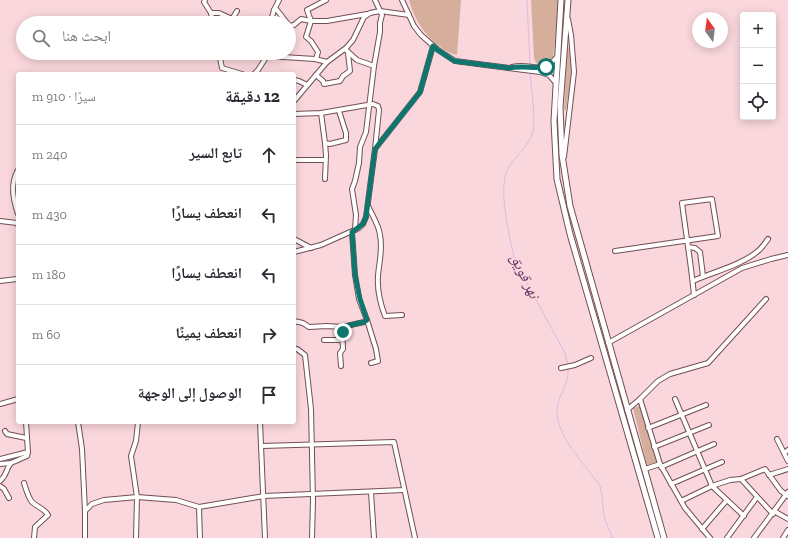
<!DOCTYPE html>
<html lang="ar">
<head>
<meta charset="utf-8">
<style>
	body { margin:0; font-family:"Zilla Slab","Noto Naskh Arabic",serif; background:#f2f2f3; color:#2b2b33; direction:rtl }
	.controls { position:absolute; right:12px; top:12px; display:grid; overflow:hidden; border-radius:4px; box-shadow:0 2px 10px #0003 }
	.controls button { width:36px; height:36px; display:grid; place-items:center; padding:0; border:0; border-bottom:1px solid #e1e1e2; background:#fff; color:#2b2b33; font:20px sans-serif }
	.compass { position:absolute; left:692px; top:12px; width:36px; height:36px; border-radius:50%; background:#fff; box-shadow:0 2px 10px #0003; rotate:346deg }
	.stop { position:absolute; width:12px; height:12px; margin:-9px; border:3px solid #0f766e; border-radius:50%; background:#fff }
	.stop.end { background:#0f766e; border-color:#fff; box-shadow:0 1px 4px #0008 }
	.list { margin:0; padding:0; list-style:none }
	h2 { display:flex; justify-content:space-between; align-items:center; height:52px; margin:0; padding:0 16px; font-size:17px }
	h2 small { font-size:13px; font-weight:400; color:#7c7c81 }
	.list li { display:grid; grid-template-columns:26px 1fr auto; gap:12px; align-items:center; box-sizing:border-box; height:60px; padding:0 16px; border-top:1px solid #e1e1e2 }
	.list b { display:block; font-size:15px; white-space:nowrap }
	.list em { font-size:13px; font-style:normal; color:#7c7c81 }
	.icon { flex:none; width:22px; height:22px; fill:none; stroke:currentColor; stroke-width:2; stroke-linecap:round; stroke-linejoin:round }
	.map { position:relative; flex:none; width:788px; height:538px; overflow:hidden; direction:ltr }
	.search { position:absolute; background:#fff; box-shadow:0 2px 10px #0003; left:16px; top:16px; width:280px; height:44px; display:flex; align-items:center; gap:10px; box-sizing:border-box; padding:0 14px; border-radius:22px; color:#7c7c81; font-size:15px }
	.panel { position:absolute; background:#fff; box-shadow:0 2px 10px #0003; left:16px; top:72px; width:280px; height:352px; border-radius:4px; direction:rtl }
	.map>svg:first-child { display:block }
</style>
</head>
<body>
<div class="map">
<svg width="788" height="538" viewBox="0 0 788 538">
	<rect width="100%" height="100%" fill="#fad7dc"/>
	<g fill="#d6af9c">
		<path d="M409,0H461L457,55C433,49 415,23 409,0Z"/>
		<polygon points="531,0 558,0 557,28 553,57 542,64 536,63 534,58"/>
		<path d="M567,44C575,65 569,89 566,110L564,109Z"/>
		<polygon points="640,406 658,462 647,465 633,408"/>
	</g>
	<g fill="none" stroke-linecap="round" stroke-linejoin="round">
		<g stroke="#ddbadc" stroke-width="1">
			<polyline points="527,0 530,64"/>
			<path d="M530,73C531,88 536,118 533,131C528,150 514,155 507,171C498,191 510,240 515,261L565,353L568,365"/>
			<path d="M568,368C570,383 558,395 557,409C555,435 586,466 600,486C603,496 602,505 604,515C606,523 609,530 613,538"/>
		</g>
		<defs>
			<g id="minor">
				<polyline points="205,0 204,2 211,13 213,23"/>
				<polyline points="402,0 414,26 421,35 438,50 455,61 540,72 549,75 556,83"/>
				<polyline points="274,10 279,0"/>
				<polyline points="211,13 219,13 232,19 237,11"/>
				<polyline points="311,21 307,10 326,0"/>
				<polyline points="267,23 272,17 274,10 277,10 287,23"/>
				<polyline points="289,26 294,25 301,19 311,21"/>
				<polyline points="345,49 357,60 374,66 380,32 380,23 382,15 375,0"/>
				<polyline points="219,53 222,68 242,74"/>
				<polyline points="316,59 318,52 311,41 306,37 311,21 327,21 367,14"/>
				<path d="M512,67C533,62 539,77 558,56"/>
				<polyline points="254,74 258,70 267,56 315,59 327,62"/>
				<polyline points="316,75 323,81 324,84 340,81 343,76 350,71 348,53"/>
				<polyline points="294,80 299,81 307,85"/>
				<polyline points="294,101 327,62 346,48 353,40 364,17 370,13 380,11 409,15"/>
				<polyline points="321,113 325,143 330,144 346,140 346,133 339,111"/>
				<polyline points="294,114 321,113 373,104 378,106 379,110 375,149"/>
				<polyline points="325,143 326,155 325,179"/>
				<polyline points="564,157 574,72 571,35 568,19"/>
				<polyline points="294,160 325,160"/>
				<path d="M18,170C10,184 13,199 18,214"/>
				<path d="M368,206C372,215 379,225 380,235C383,249 379,262 378,276C377,290 380,303 385,316L402,315"/>
				<polyline points="0,221 17,223 18,225"/>
				<polyline points="355,230 356,215 352,189 355,181 359,163 360,147 366,132 374,66"/>
				<polyline points="294,239 311,248"/>
				<polyline points="688,247 695,248 700,252 703,276"/>
				<path d="M615,251L718,236L712,199L682,203C686,234 691,264 694,295"/>
				<polyline points="294,252 321,245 359,228 363,224 366,217 375,149 420,92 433,46"/>
				<polyline points="0,281 17,279"/>
				<path d="M693,281C713,272 742,265 758,251C762,248 765,243 768,239"/>
				<polyline points="367,320 376,349 378,361 371,363"/>
				<polyline points="294,321 303,323 309,327 327,326 342,327 364,322 367,320 359,299 355,275 352,232"/>
				<polyline points="324,340 342,340"/>
				<polyline points="608,343 742,268 771,259 788,255"/>
				<polyline points="297,349 305,355 311,409 313,501 312,538"/>
				<polyline points="341,366 340,353 343,349 342,327"/>
				<polyline points="561,368 575,365 591,358"/>
				<polyline points="675,399 712,486 744,516"/>
				<polyline points="0,404 18,399"/>
				<polyline points="627,410 640,399"/>
				<polyline points="78,422 82,449 85,511"/>
				<polyline points="260,422 265,538"/>
				<polyline points="648,428 706,405"/>
				<polyline points="5,431 7,434 26,438"/>
				<polyline points="777,439 784,453"/>
				<polyline points="262,446 394,442 415,538"/>
				<polyline points="654,447 709,425"/>
				<polyline points="788,450 784,453 788,461"/>
				<polyline points="0,459 28,452"/>
				<polyline points="0,464 11,463 27,456 28,452 26,422"/>
				<polyline points="660,464 640,399 658,381 670,374 708,363 766,299"/>
				<polyline points="661,467 714,444"/>
				<polyline points="645,469 660,464 685,508 710,538"/>
				<polyline points="769,475 788,469"/>
				<polyline points="741,479 773,514"/>
				<path d="M0,481C8,474 5,470 11,463"/>
				<path d="M24,483C26,489 28,497 32,502C37,507 44,508 48,515L35,527L34,538"/>
				<polyline points="671,484 722,462"/>
				<polyline points="0,486 4,489 9,498"/>
				<polyline points="371,492 374,538"/>
				<polyline points="681,501 712,486 730,480 741,479 765,469 781,491 788,496"/>
				<polyline points="199,507 200,538"/>
				<polyline points="774,511 788,519"/>
				<polyline points="702,529 727,500"/>
				<polyline points="85,538 85,511 92,504 104,500 137,497 176,500 199,507 264,496 404,490"/>
				<polyline points="136,538 137,497 131,456 136,441 138,422"/>
				<polyline points="727,538 757,497"/>
				<polyline points="754,538 788,492"/>
				<polyline points="783,538 788,530"/>
			</g>
			<g id="major">
				<polyline points="561,0 554,121 557,179 570,234 658,538"/>
				<polyline points="568,0 560,107 562,155 570,206 664,538"/>
			</g>
		</defs>
		<use href="#minor" stroke="#724e55" stroke-width="6"/>
		<use href="#major" stroke="#724e55" stroke-width="7"/>
		<use href="#minor" stroke="#fff" stroke-width="4"/>
		<use href="#major" stroke="#fff" stroke-width="5"/>
	</g>
	<g fill="none" stroke-linecap="round" stroke-linejoin="round">
		<path stroke="#0f766e" stroke-width="5" d="M343,332L342,327L364,322L367,320L360,299L355,275L352,232L363,224L366,217L375,149L420,92L433,46L438,50L454,61L509,68C522,65 534,69 546,67"/>
	</g>
	<g text-anchor="middle" dominant-baseline="central" stroke-width="3.5" stroke-linejoin="round" paint-order="stroke">
		<g font-size="15" font-style="italic" fill="#663965" stroke="#fad7dc">
			<text transform="translate(525 276) rotate(64)">نهر قويق</text>
		</g>
	</g>
</svg>
<div class="controls">
<button>+</button>
<button>−</button>
<button><svg class="icon" aria-label="locate" viewBox="0 0 24 24"><circle cx="12" cy="12" r="6"/><path d="M12 2v4M12 18v4M2 12h4M18 12h4"/></svg></button>
</div>
<svg class="compass" viewBox="-18 -18 36 36"><path d="M0-13l5 13h-10z" fill="#e53935"/><path d="M0 13l5-13h-10z" fill="#7c7c81"/></svg>
<div class="stop" style="left:546px;top:67px"></div>
<div class="stop end" style="left:343px;top:332px"></div>
<div class="search"><svg class="icon" aria-label="search" viewBox="0 0 24 24"><circle cx="10" cy="10" r="6"/><path d="M15 15l6 6"/></svg>ابحث هنا</div>
<section class="panel">
<h2>12 دقيقة<small>سيرًا · 910 m</small></h2>
<ul class="list">
<li><svg class="icon" aria-label="ahead" viewBox="0 0 24 24"><path d="M12 20V5M6 11l6-6 6 6"/></svg><div><b>تابع السير</b></div><em>240 m</em></li>
<li><svg class="icon" aria-label="left" viewBox="0 0 24 24"><path d="M17 20v-9H6M10 6l-5 5 5 5"/></svg><div><b>انعطف يسارًا</b></div><em>430 m</em></li>
<li><svg class="icon" aria-label="left" viewBox="0 0 24 24"><path d="M17 20v-9H6M10 6l-5 5 5 5"/></svg><div><b>انعطف يسارًا</b></div><em>180 m</em></li>
<li><svg class="icon" aria-label="right" viewBox="0 0 24 24"><path d="M7 20v-9h11M14 6l5 5-5 5"/></svg><div><b>انعطف يمينًا</b></div><em>60 m</em></li>
<li><svg class="icon" aria-label="arrive" viewBox="0 0 24 24"><path d="M6 21V4h12l-3 4 3 4H6"/></svg><div><b>الوصول إلى الوجهة</b></div></li>
</ul>
</section>
</div>
</body>
</html>
